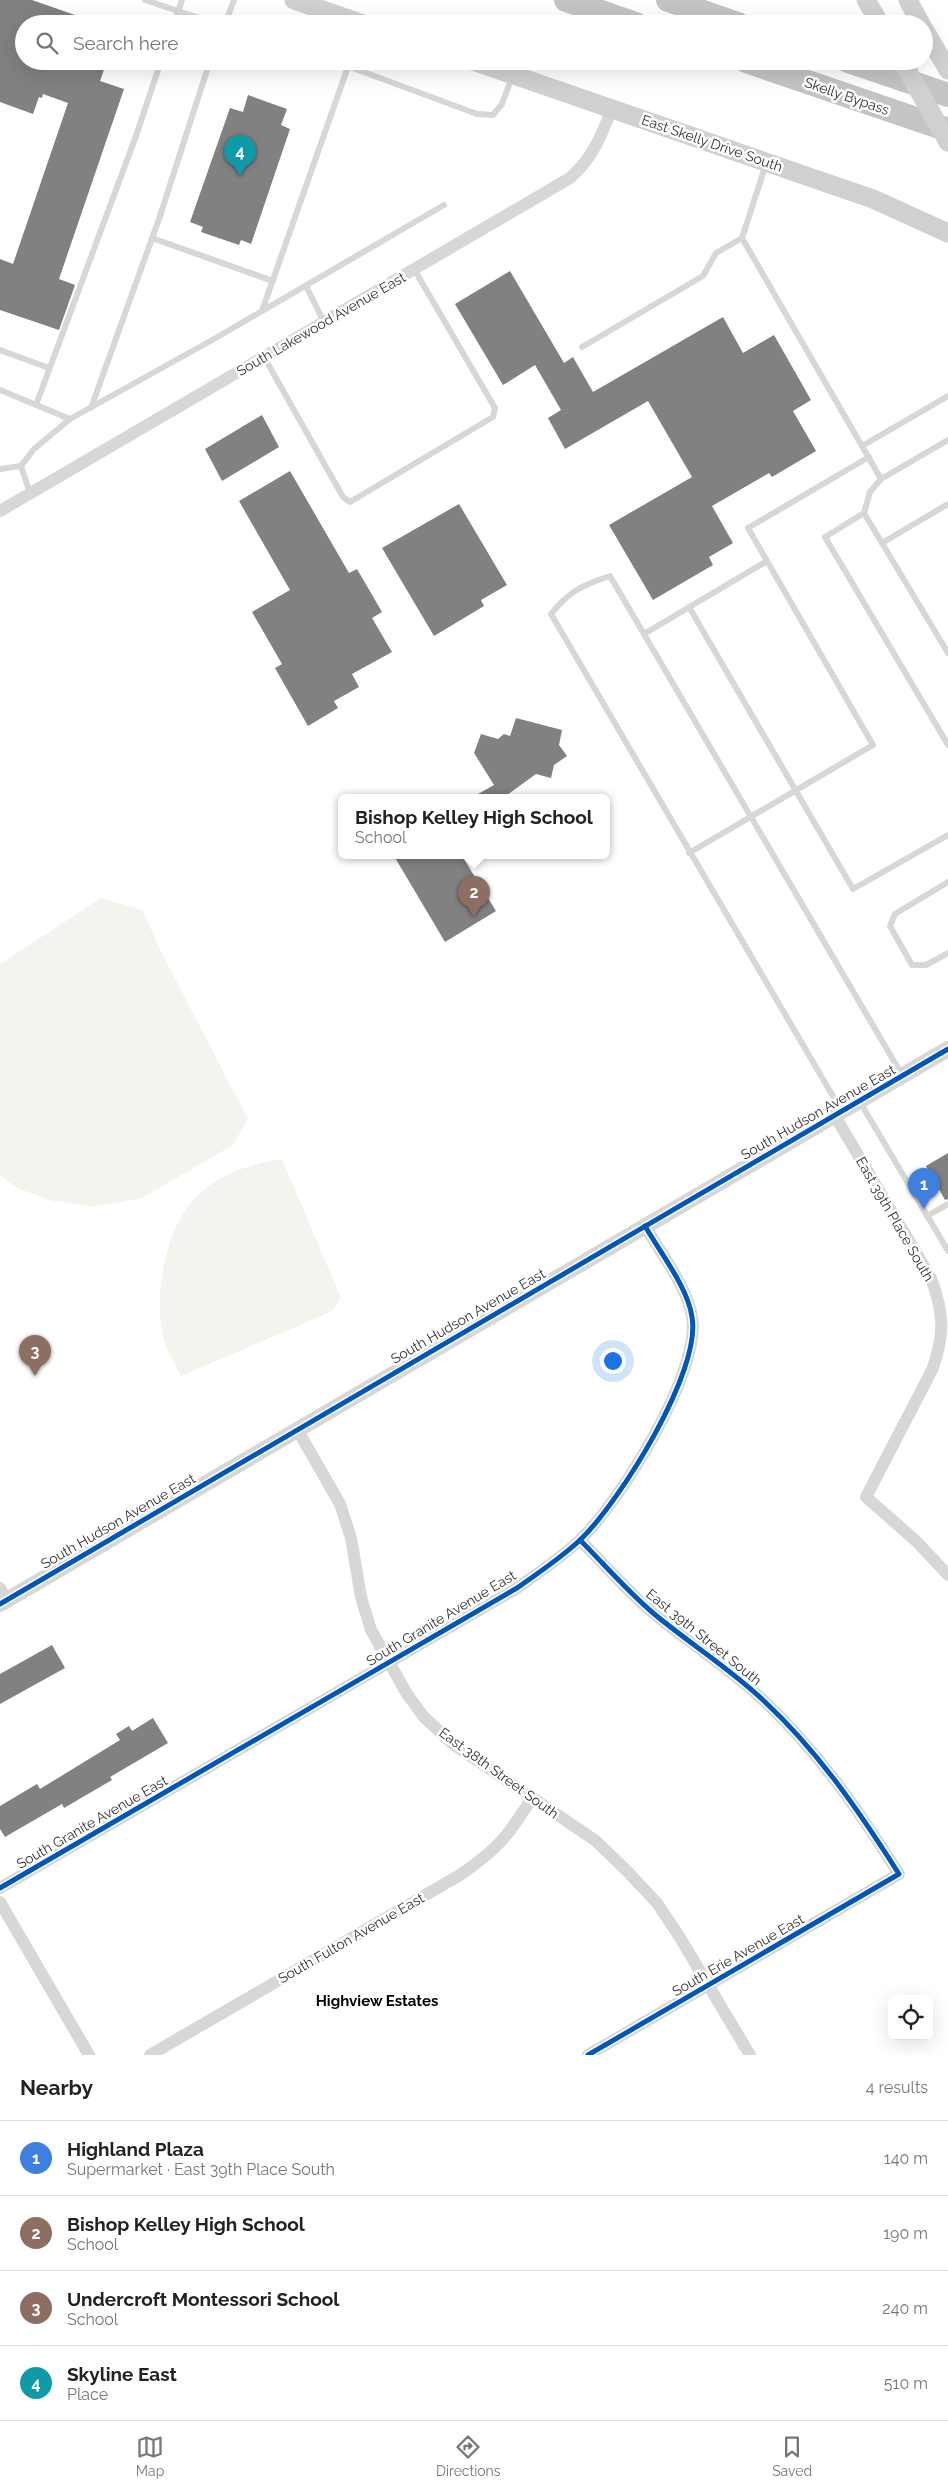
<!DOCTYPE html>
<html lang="en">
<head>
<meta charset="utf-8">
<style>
	body { margin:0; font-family:Raleway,sans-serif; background:#f2f2f2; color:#222 }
	.controls { position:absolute; right:15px; bottom:15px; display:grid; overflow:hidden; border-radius:8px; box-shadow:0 5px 20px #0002 }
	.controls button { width:45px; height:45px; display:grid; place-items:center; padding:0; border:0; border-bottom:1px solid #e0e0e0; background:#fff; color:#222; font:25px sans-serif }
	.you { position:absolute; left:612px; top:1360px; width:18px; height:18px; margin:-12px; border:4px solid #fff; border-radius:50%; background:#1a73e8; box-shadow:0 0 0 8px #1a73e833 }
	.badge { display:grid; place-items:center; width:32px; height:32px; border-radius:50%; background:#7a7a7a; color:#fff; font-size:16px; font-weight:700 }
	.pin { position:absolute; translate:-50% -41px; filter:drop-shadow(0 1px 2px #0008) }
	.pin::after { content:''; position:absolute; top:26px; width:18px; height:15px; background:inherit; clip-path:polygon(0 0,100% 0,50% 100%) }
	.popup { position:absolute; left:338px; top:794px; width:272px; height:65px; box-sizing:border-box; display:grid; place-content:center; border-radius:8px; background:#fff; filter:drop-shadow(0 1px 4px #0005); font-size:16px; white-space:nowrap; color:#767676 }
	.popup b { font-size:19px; color:#222 }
	.popup::after { content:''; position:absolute; left:50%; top:100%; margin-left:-10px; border:10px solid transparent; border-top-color:#fff }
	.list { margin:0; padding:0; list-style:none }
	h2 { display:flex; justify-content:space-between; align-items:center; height:65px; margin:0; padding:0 20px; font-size:21px }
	h2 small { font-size:16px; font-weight:400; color:#767676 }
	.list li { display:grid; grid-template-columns:32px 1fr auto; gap:15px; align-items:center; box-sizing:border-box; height:75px; padding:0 20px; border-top:1px solid #e0e0e0 }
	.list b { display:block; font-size:19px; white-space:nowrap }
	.list p { margin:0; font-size:16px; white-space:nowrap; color:#767676 }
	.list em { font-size:16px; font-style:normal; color:#767676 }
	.icon { flex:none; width:28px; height:28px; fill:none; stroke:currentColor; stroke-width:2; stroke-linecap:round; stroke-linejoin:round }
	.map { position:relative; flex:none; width:948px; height:2055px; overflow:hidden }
	.search { position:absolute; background:#fff; box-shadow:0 5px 20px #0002; left:15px; right:15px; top:15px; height:55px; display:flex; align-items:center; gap:12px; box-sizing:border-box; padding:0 18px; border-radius:28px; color:#767676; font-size:19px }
	.sheet { height:365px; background:#fff }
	nav { display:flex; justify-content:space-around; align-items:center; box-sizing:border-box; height:70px; border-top:1px solid #e0e0e0; background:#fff; font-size:14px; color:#767676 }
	nav a { display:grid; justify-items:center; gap:2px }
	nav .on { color:#7a7a7a }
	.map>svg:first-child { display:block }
</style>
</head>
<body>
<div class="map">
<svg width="948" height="2055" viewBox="0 0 948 2055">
	<rect width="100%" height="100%" fill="#fff"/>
	<g fill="#f1f5ed">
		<polygon points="101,898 143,910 158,946 248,1119 233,1145 142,1198 94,1207 49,1200 15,1187 0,1175 0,964"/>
		<path d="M282,1159L341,1298L331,1312L181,1376C177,1368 172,1360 168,1352C150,1309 163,1230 196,1197C218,1174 253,1163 282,1159Z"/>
	</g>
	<g fill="#818181">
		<polygon points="0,0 32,0 95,22 95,24 24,24 24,61 107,61 100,81 124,89 59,279 75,285 59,330 0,310 0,259 13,264 68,103 43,94 42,98 39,97 33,114 0,102"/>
		<polygon points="248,95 287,109 281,125 290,129 251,244 241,240 239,245 201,232 203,227 190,222 230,108 243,112"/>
		<polygon points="510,271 564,363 573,357 593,392 723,317 743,353 774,335 811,400 793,411 816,451 772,477 769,473 712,506 733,543 709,557 713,565 653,600 609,525 692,477 648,401 565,449 548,418 561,410 535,365 503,385 455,304"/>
		<polygon points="262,415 279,447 222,481 205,449"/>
		<polygon points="290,471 349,573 357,569 382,612 372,618 392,652 352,674 359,687 334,701 338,708 308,726 275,668 282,664 252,612 290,590 239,501"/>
		<polygon points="459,504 507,585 481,600 484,606 434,636 382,548"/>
		<polygon points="516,718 562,730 559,745 567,756 554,765 551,778 536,774 503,798 471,798 494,785 474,753 481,734 498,739 504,734 510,736"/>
		<polygon points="394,856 462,856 496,911 445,942"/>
		<polygon points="948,1153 948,1199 945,1200 926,1166"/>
		<polygon points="52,1645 65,1668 0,1704 0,1674"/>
		<polygon points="153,1718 168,1743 110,1777 112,1780 64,1808 62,1804 5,1837 0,1829 0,1806 37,1784 40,1789 107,1748 120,1740 116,1734 129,1726 132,1731"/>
	</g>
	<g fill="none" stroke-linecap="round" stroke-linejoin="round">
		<g stroke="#d7d7d7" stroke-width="6">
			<polyline points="145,0 217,24"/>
			<polyline points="174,24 182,0"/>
			<polyline points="225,24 234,0"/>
			<polyline points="334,61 477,114 493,115 502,104 512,77"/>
			<polyline points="766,164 742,238 881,479"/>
			<polyline points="152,238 273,281"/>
			<polyline points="306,286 324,322"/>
			<polyline points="262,311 350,61"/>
			<polyline points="582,347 703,276 716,253 742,238"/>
			<polyline points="0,350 49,368"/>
			<polyline points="264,357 343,497 350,502 493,417 495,408 414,269"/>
			<polyline points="0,390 70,419 214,339 444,205"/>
			<polyline points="36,405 136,136 161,61"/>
			<polyline points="91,408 159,219 210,61"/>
			<polyline points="948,440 881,479 870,492 864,513 825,537 948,745"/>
			<polyline points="862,446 948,396"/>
			<polyline points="0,469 21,466"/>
			<polyline points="30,493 21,466 34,449 70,419"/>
			<polyline points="864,513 948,653"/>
			<polyline points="882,543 948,504"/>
			<polyline points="689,607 853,889 948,835"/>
			<polyline points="644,634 767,561"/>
			<polyline points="689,853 873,745 748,528 869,457"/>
			<polyline points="948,882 895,914 890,926 912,965 926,965 948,953"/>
			<polyline points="860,1102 948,1251"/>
			<path d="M841,1110L551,614C569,591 583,585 610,576L902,1075"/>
			<polyline points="927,1216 948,1204"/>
		</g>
		<g stroke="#d7d7d7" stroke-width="12">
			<path d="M0,511L570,178C592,159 602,135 612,108"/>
			<path d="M835,1116L931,1278C944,1313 945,1335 932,1370L866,1497L916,1541L948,1575"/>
			<polyline points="297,1429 340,1504 351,1538 361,1597 371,1630 407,1694 424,1717 453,1744 596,1841 628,1872 657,1903 679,1936 750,2055"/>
			<path d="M580,1540C604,1564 627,1591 653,1613C689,1643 729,1668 763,1700C818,1751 859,1811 899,1874L588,2055"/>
			<polyline points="0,1588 7,1600"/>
			<path d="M0,1888L517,1588C538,1573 561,1558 580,1540C619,1503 702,1371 692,1317C688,1288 660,1252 645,1226"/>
			<polyline points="0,1902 89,2055"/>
			<path d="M150,2055L460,1875C498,1849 508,1836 532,1798"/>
		</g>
		<polyline stroke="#d7d7d7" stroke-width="16" points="0,1604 948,1049"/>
		<g stroke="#d0d0d0" stroke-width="19">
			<polyline points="294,0 363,24"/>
			<polyline points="866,0 880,24"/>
			<polyline points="908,0 921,24"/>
			<polyline points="924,29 948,70"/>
			<polyline points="473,61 873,199 948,233"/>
		</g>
		<g stroke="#c4c4c4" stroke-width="24">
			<polyline points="566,0 636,24"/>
			<polyline points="668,0 738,24"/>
			<polyline points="746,61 948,130"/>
			<polyline points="848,61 948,95"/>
		</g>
		<polyline stroke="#d0d0d0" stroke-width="19" points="902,61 948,142"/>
		<defs>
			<g id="cycleway">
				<path d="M580,1540C604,1564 627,1591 653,1613C689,1643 729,1668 763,1700C818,1751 859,1811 899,1874L588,2055"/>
				<polyline points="0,1604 948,1049"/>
				<path d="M0,1888L517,1588C538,1573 561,1558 580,1540C619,1503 702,1371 692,1317C688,1288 660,1252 645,1226"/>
			</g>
		</defs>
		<use href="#cycleway" stroke="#fff" stroke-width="8"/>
		<use href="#cycleway" stroke="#0057b8" stroke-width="5"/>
	</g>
	<g text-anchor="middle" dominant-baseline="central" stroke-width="5" stroke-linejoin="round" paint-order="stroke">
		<g font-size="14" fill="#333" stroke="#fff">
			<text transform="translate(847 96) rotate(19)">Skelly Bypass</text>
			<text transform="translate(712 143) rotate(19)">East Skelly Drive South</text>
			<text transform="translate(321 324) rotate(-30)">South Lakewood Avenue East</text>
			<text transform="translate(818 1112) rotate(-30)">South Hudson Avenue East</text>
			<text transform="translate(895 1219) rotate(60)">East 39th Place South</text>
			<text transform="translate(468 1316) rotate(-30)">South Hudson Avenue East</text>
			<text transform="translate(118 1521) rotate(-30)">South Hudson Avenue East</text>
			<text transform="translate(441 1618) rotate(-31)">South Granite Avenue East</text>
			<text transform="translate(704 1637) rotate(39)">East 39th Street South</text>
			<text transform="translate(499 1773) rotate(36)">East 38th Street South</text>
			<text transform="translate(92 1822) rotate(-30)">South Granite Avenue East</text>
			<text transform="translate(351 1938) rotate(-30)">South Fulton Avenue East</text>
			<text transform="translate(738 1955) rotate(-30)">South Erie Avenue East</text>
		</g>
		<g font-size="15" font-weight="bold" fill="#000" stroke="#fff">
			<text x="377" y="2001">Highview Estates</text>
		</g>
	</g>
</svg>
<div class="controls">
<button><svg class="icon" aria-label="locate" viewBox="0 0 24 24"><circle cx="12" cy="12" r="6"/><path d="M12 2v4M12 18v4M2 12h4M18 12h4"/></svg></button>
</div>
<div class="you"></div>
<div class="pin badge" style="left:924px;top:1209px;background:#3f7fe0">1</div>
<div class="pin badge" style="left:474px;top:917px;background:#8d6e63">2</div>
<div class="popup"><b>Bishop Kelley High School</b>School</div>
<div class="pin badge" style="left:35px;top:1376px;background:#8d6e63">3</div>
<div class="pin badge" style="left:240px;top:176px;background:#0f9aa8">4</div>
<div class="search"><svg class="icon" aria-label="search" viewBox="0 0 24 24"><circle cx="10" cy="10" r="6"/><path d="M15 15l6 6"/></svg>Search here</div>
</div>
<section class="sheet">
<h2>Nearby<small>4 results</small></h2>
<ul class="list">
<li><span class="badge" style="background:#3f7fe0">1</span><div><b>Highland Plaza</b><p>Supermarket · East 39th Place South</p></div><em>140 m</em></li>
<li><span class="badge" style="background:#8d6e63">2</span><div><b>Bishop Kelley High School</b><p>School</p></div><em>190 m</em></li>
<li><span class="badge" style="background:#8d6e63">3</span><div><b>Undercroft Montessori School</b><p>School</p></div><em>240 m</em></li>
<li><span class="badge" style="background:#0f9aa8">4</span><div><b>Skyline East</b><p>Place</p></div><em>510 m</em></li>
</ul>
</section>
<nav>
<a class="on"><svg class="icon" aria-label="map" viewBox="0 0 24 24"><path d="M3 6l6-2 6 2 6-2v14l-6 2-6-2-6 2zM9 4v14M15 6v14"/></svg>Map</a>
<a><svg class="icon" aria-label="directions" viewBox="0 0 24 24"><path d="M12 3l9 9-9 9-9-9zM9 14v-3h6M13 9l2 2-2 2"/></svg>Directions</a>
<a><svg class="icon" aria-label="saved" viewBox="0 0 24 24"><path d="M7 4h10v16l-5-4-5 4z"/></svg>Saved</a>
</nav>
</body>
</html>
